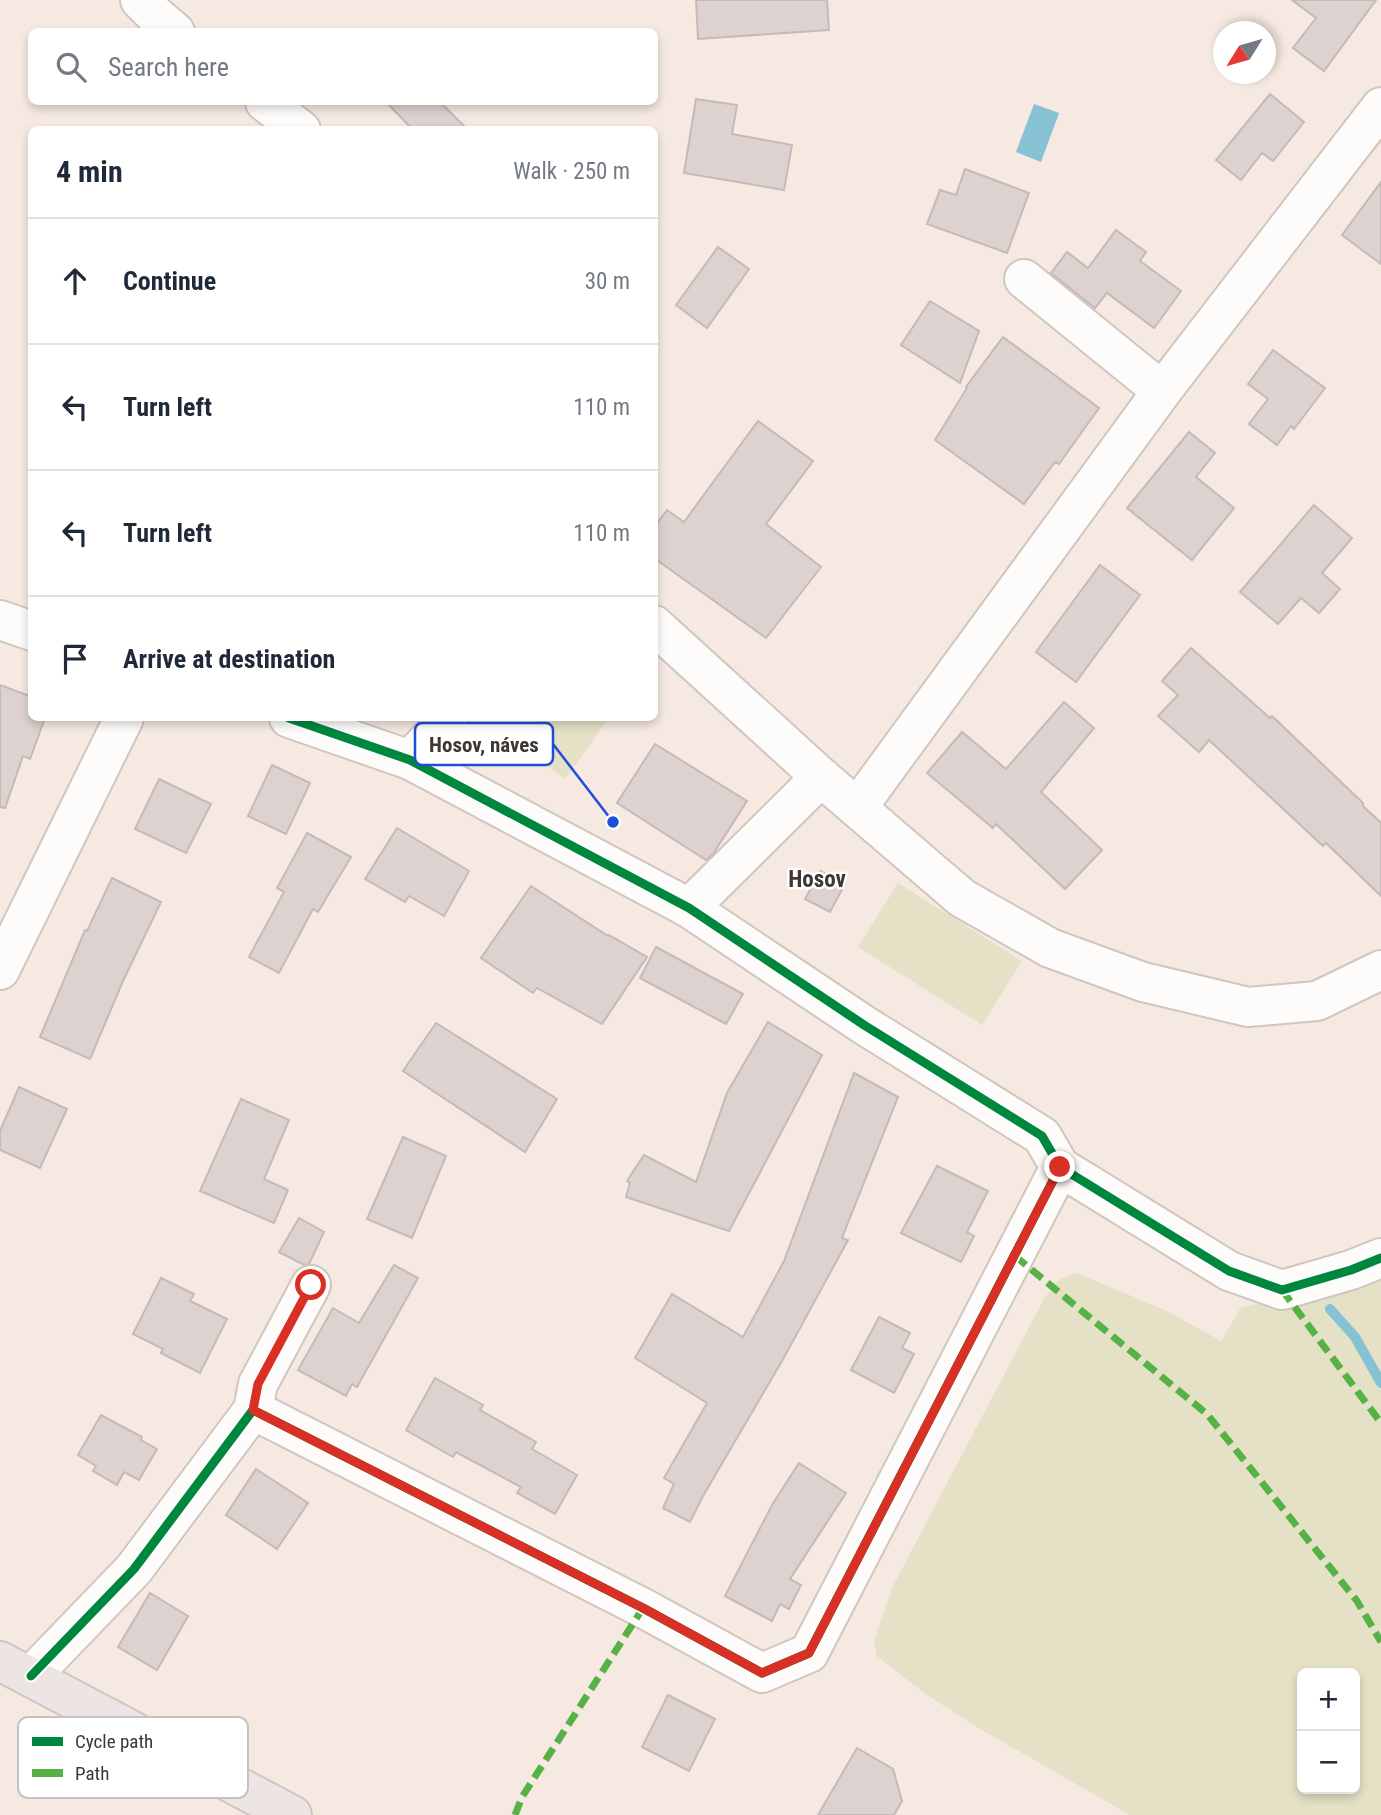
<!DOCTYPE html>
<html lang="en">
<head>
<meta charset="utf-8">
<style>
	body { margin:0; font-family:"Roboto Condensed",sans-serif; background:#f6f6f7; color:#1f2937 }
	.controls { position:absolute; right:21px; bottom:21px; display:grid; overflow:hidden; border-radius:10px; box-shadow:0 4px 10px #0003 }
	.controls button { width:63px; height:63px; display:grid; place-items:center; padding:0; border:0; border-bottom:2px solid #e0e1e3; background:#fff; color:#1f2937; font:35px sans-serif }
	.compass { position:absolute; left:1213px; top:21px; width:63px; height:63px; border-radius:50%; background:#fff; box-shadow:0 4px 10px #0003; rotate:233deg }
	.stop { position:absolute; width:21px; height:21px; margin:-16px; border:5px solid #d93025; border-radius:50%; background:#fff }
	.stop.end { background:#d93025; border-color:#fff; box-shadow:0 2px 7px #0008 }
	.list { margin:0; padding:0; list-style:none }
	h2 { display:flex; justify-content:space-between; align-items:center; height:91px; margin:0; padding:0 28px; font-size:30px }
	h2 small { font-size:23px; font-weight:400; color:#747a83 }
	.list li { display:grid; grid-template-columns:46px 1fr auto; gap:21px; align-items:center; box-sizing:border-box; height:126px; padding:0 28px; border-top:2px solid #e0e1e3 }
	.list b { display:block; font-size:26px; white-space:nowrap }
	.list em { font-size:23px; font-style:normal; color:#747a83 }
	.icon { flex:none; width:38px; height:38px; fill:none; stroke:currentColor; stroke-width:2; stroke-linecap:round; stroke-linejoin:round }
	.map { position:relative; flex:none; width:1381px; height:1815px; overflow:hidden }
	.search { position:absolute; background:#fff; box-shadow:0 4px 10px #0003; left:28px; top:28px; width:630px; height:77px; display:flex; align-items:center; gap:18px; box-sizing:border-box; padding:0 24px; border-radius:10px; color:#747a83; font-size:26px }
	.panel { position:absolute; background:#fff; box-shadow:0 4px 10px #0003; left:28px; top:126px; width:630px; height:595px; border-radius:10px }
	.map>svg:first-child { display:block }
</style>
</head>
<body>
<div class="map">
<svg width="1381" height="1815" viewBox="0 0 1381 1815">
	<rect width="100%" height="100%" fill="#f5e9e1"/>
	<g fill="#e4e1c6" fill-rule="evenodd">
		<polygon points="536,718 609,718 565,779 524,749 540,721"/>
		<polygon points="898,883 1022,961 982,1025 858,947"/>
		<path d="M1077,1273L1167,1311L1221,1341L1241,1307L1340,1289L1381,1273V1815H1130L982,1730L924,1693L877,1656L874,1641L892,1588L1045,1297L1059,1280ZM1302,1673H1355V1789H1302Z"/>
	</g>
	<polygon fill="#86c2d3" points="1034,104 1059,113 1041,162 1016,152"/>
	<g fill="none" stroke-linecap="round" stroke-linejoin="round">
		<polyline stroke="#86c2d3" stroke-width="10" points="1330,1309 1355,1337 1381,1383"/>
	</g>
	<g fill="#ddd2d0" stroke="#c4bab7" stroke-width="2">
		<polygon points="696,0 827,0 829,30 698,39"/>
		<polygon points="1292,0 1376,0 1324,71 1293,48 1316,18"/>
		<polygon points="1270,94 1304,122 1273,161 1262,153 1241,180 1216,160"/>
		<polygon points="696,99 737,105 732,134 792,145 784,190 684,173"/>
		<polygon points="386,102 440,102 468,130 413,130"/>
		<polygon points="965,169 1029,193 1007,253 927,224 940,190 956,195"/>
		<polygon points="1381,182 1381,264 1342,235"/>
		<polygon points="1116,230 1146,252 1140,261 1181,291 1154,328 1107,293 1095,308 1051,273 1067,252 1088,268"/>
		<polygon points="718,247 749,269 707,328 676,305"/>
		<polygon points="930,301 979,331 960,383 901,345"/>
		<polygon points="1003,337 1099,408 1059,464 1055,462 1024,504 935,440 967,388 966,387"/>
		<polygon points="1273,350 1325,388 1294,429 1291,426 1277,445 1249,424 1268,399 1248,384"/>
		<polygon points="758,421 813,461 766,524 821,567 766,638 654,558 654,527 667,510 684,522"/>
		<polygon points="1189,432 1215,453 1196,477 1234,508 1192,560 1127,508"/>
		<polygon points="1314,505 1352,538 1322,573 1340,589 1319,613 1301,598 1278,624 1240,592"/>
		<polygon points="1100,565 1140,595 1076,682 1036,652"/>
		<polygon points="1191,648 1270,718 1272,716 1363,803 1363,806 1381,823 1381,896 1326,843 1323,846 1209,740 1199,752 1158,716 1178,695 1162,681"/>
		<polygon points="0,685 32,697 32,718 45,718 30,759 23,756 5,808 0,807"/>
		<polygon points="1064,702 1094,728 1041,792 1102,850 1065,889 996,824 993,828 927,773 962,732 1006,769"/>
		<polygon points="655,744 747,801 713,854 706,860 617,803"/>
		<polygon points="272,765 310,783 286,834 248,816"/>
		<polygon points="159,779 211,804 186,853 135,829"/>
		<polygon points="397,828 469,871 444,916 409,896 405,902 365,879"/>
		<polygon points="307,833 351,857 318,912 313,909 279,973 249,957 284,892 277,888"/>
		<polygon points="820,871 845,884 830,912 805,899"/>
		<polygon points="112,878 161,902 123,981 90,1059 40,1037 85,930 87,931"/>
		<polygon points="531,886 608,936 609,935 647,957 602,1024 537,988 533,993 481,958"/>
		<polygon points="656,947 743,994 726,1024 640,978"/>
		<polygon points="768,1022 822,1055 729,1231 626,1197 630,1183 627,1181 644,1155 696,1182 727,1093"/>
		<polygon points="436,1023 557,1099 525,1152 403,1071"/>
		<polygon points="854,1073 898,1097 842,1238 848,1240 782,1361 703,1496 690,1522 663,1508 674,1484 664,1478 707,1403 635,1358 672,1294 743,1337 784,1261"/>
		<polygon points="19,1087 67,1109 40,1168 0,1150 0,1131"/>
		<polygon points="241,1099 289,1120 264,1179 288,1190 274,1223 200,1191"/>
		<polygon points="403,1137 446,1156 412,1238 367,1219"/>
		<polygon points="937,1166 988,1191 967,1232 974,1236 961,1262 901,1233"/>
		<polygon points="299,1218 324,1232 309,1264 304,1265 279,1252"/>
		<polygon points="394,1265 418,1278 357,1387 352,1384 346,1396 298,1370 333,1308 359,1323"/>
		<polygon points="161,1278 194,1294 190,1301 227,1319 200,1373 161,1353 163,1349 133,1334"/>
		<polygon points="879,1317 910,1333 902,1348 914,1354 894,1393 851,1370"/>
		<polygon points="435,1378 483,1405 480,1410 536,1442 532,1449 577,1475 555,1514 517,1493 521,1487 456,1452 453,1457 406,1430"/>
		<polygon points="101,1415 142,1437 141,1440 157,1449 139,1480 124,1472 117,1485 93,1471 96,1466 78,1455"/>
		<polygon points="799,1463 846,1493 790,1579 801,1585 789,1609 780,1604 772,1621 725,1596 772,1505"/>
		<polygon points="256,1469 308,1503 277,1549 226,1515"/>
		<polygon points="150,1593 188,1616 157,1670 118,1647"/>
		<polygon points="668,1695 715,1719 689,1771 642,1747"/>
		<polygon points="857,1748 893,1769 902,1801 894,1815 818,1815"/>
	</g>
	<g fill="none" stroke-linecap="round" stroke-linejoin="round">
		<defs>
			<g id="minor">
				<polyline points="140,0 155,15 175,32"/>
				<polyline points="265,102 301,130"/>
				<polyline points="1024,279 1162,391"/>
				<polyline points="0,620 32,631"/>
				<polyline points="654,625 821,777 962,898 1050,948 1143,982 1248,1007 1317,1001 1381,970"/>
				<polyline points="289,718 410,760 689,908 864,1025 1042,1136 1060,1167 1229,1271 1282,1290 1351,1270 1381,1258"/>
				<polyline points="410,760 449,718"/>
				<polyline points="857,808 1162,391 1381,107"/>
				<polyline points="689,908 821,777"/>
				<polyline points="0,970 124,718"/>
				<polyline points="253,1410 643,1608 762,1673 809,1653 1060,1167"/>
				<polyline points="31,1676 134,1569 253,1410 258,1384 311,1285"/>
			</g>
			<polyline id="major" points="0,1661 292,1815"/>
		</defs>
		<use href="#minor" stroke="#cfc6c0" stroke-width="42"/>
		<use href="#major" stroke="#cdc7c4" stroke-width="42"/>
		<use href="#minor" stroke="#fefcfa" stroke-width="38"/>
		<use href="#major" stroke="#ede5e3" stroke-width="38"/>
		<g stroke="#57b246" stroke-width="7" stroke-dasharray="14 7" stroke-linecap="butt">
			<polyline points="1015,1256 1207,1414 1357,1601 1381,1642"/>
			<polyline points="1282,1290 1381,1423"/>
			<polyline points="515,1815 522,1797 643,1608"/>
		</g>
		<defs>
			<g id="cycleway">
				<polyline points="289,718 410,760 689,908 864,1025 1042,1136 1060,1167 1229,1271 1282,1290 1351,1270 1381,1258"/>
				<polyline points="31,1676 134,1569 253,1410 643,1608 762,1673 809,1653 1060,1167"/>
			</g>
		</defs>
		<use href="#cycleway" stroke="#fff" stroke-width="13"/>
		<use href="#cycleway" stroke="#00873e" stroke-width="9"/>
	</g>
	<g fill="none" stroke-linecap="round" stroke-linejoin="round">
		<polyline stroke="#d93025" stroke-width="9" points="311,1285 258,1384 253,1410 643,1608 762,1673 809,1653 1060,1167"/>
	</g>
	<g text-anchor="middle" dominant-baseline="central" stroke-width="5" stroke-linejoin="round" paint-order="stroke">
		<g font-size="23" font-weight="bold" fill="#3f3731" stroke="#fff">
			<text x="817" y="879">Hosov</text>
		</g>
	</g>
	<rect x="18" y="1717" width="230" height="81" rx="10" fill="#fff" stroke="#c5c3c1" stroke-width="2"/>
	<rect x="32" y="1737" width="31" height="9" fill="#00873e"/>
	<rect x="32" y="1769" width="31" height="8" fill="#57b246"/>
	<g font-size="19" fill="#3f3731">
		<text x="75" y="1748">Cycle path</text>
		<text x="75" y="1780">Path</text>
	</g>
	<path fill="none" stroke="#1d4ed8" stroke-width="2.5" d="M613 822L553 744"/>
	<circle fill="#1d4ed8" stroke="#fff" stroke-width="2.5" cx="613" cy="822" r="7"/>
	<rect fill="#fff" stroke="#1d4ed8" stroke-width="2.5" x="415" y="723" width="138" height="42" rx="7"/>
	<g font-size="21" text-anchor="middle" font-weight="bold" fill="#3f3731">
		<text x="484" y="752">Hosov, náves</text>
	</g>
</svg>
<div class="controls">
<button>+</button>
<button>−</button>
</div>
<svg class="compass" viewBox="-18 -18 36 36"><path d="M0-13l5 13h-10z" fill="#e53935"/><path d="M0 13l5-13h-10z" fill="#747a83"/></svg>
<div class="stop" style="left:311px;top:1285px"></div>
<div class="stop end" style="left:1060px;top:1167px"></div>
<div class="search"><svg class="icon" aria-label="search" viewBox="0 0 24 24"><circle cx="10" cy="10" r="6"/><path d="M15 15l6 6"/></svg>Search here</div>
<section class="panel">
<h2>4 min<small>Walk · 250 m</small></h2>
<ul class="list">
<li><svg class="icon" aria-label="ahead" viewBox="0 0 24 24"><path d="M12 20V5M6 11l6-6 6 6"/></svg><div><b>Continue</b></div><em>30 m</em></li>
<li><svg class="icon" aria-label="left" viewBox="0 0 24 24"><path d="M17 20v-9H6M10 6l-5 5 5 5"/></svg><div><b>Turn left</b></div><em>110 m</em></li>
<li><svg class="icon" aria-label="left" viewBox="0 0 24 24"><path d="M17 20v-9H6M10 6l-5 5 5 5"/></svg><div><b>Turn left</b></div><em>110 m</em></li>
<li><svg class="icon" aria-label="arrive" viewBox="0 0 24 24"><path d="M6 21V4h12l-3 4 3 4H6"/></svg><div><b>Arrive at destination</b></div></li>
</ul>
</section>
</div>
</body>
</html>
